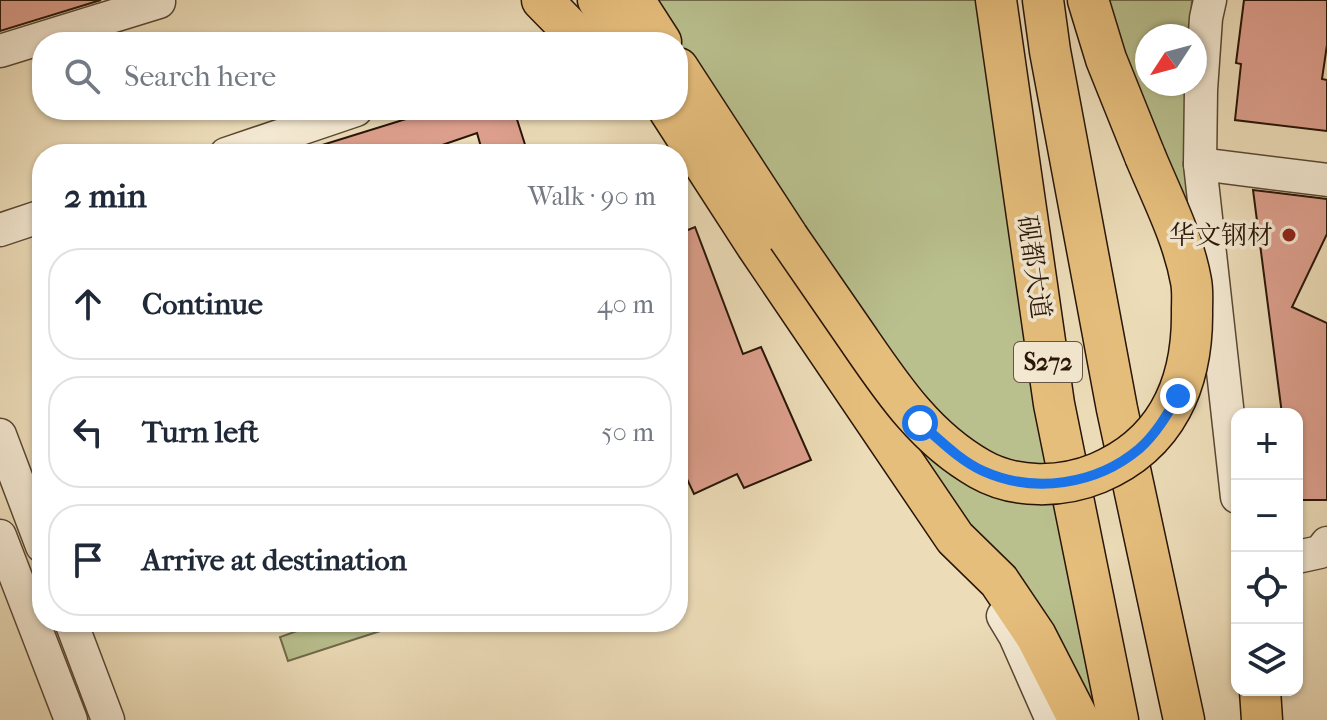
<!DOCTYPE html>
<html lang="en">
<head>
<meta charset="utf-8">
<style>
	body { margin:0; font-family:"IM FELL French Canon","Noto Serif SC",serif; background:#f6f6f7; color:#1f2937 }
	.controls { position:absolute; right:24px; bottom:24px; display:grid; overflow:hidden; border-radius:16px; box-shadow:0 2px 6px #0004 }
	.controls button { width:72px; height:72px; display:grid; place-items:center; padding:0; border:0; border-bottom:2px solid #e0e1e3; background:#fff; color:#1f2937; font:40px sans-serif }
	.compass { position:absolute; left:1135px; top:24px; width:72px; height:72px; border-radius:50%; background:#fff; box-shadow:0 2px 6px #0004; rotate:234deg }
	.stop { position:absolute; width:24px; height:24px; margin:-18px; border:6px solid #1a73e8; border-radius:50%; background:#fff }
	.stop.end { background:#1a73e8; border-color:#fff; box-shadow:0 2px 8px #0008 }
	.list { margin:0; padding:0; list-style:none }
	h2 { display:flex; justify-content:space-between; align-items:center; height:104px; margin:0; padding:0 32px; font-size:34px }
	h2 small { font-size:26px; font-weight:400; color:#747a83 }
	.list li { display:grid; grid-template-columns:52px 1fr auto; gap:24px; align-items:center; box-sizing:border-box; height:112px; margin:0 16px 16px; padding:0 16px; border:2px solid #e0e1e3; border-radius:32px }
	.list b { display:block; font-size:30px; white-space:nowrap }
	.list em { font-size:26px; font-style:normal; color:#747a83 }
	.icon { flex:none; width:44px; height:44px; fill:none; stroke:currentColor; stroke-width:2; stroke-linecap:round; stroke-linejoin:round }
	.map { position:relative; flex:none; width:1327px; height:720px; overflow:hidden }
	.search { position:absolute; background:#fff; box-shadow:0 2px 6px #0004; left:32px; top:32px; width:656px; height:88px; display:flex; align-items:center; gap:20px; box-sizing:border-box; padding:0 28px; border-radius:32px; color:#747a83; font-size:30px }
	.panel { position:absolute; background:#fff; box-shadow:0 2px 6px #0004; left:32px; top:144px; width:656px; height:488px; border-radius:32px }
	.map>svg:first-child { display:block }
</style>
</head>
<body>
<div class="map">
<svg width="1327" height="720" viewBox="0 0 1327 720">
	<rect width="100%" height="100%" fill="#ecdcb8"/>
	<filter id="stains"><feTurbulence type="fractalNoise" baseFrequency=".0025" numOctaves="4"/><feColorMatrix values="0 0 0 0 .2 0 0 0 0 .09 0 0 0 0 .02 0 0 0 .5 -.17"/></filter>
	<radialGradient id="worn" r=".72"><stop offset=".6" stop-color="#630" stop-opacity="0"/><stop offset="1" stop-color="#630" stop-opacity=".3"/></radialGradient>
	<g fill="#b9c08e" stroke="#706a4a" stroke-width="2">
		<polygon points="645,0 987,0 1098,720 898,430"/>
		<polygon points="1101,0 1192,0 1190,36 1147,36 1147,84 1189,84 1202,274"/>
		<polygon points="290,622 408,622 288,661 280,637 300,630"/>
	</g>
	<g fill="#dd9f8d" stroke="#281507" stroke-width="2">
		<polygon points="0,0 101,0 0,31"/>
		<polygon points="1244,0 1327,0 1327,45 1322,79 1327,80 1327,131 1235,120 1241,64 1236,63"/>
		<polygon points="435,110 514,110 528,154 483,154 477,133 416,154 306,154 306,150"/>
		<polygon points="1253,190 1327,199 1327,234 1292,307 1327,323 1327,500 1297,500 1297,414 1282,414"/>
		<polygon points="695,227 743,354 761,347 811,460 744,488 737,474 694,494 678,460 678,234"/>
	</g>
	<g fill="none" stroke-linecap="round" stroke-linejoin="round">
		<defs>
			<g id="minor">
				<polyline points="1210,0 1206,18 1201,90 1200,164 1237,497"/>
				<polyline points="0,51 159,2"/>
				<polyline points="226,154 356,110"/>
				<polyline points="1200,164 1327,180"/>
				<polyline points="0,230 42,216"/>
				<polyline points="0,435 42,546"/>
				<polyline points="0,536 71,720"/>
				<polyline points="1297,557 1320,552 1327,543"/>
				<polyline points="1003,616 1015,636 1052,720"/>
				<polyline points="71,622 108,720"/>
			</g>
			<g id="major">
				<polyline points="542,0 583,42"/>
				<polyline points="598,0 625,42"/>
				<polyline points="634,0 661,42"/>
				<polyline points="996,0 1054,404 1118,720"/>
				<polyline points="1043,0 1050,51 1117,409 1184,720"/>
				<polyline points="1088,0 1106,59 1145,156"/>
				<polyline points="678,68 788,237"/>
				<polyline points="669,110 757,246 955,538 999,581 1036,636 1079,720"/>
				<polyline points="1260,690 1262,720"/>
			</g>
		</defs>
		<use href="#minor" stroke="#594733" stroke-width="35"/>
		<use href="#major" stroke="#281507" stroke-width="43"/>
		<use href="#minor" stroke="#f3e8d1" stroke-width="32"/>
		<use href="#major" stroke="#e6be7c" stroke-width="40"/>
		<defs>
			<path id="major-bridge" d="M788,237C811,270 834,304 857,337C892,388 925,438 980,469C1015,489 1062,488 1098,473C1167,444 1193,383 1192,311C1192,301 1193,291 1191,281C1183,237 1162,197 1145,156"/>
		</defs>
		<use href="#major-bridge" stroke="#281507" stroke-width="43" stroke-linecap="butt"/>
		<use href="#major-bridge" stroke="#e6be7c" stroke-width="40"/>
	</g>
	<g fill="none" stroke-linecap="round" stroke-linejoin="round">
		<path stroke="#1a73e8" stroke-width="10" d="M920,423C940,440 959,460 983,471C1034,494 1096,485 1139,449C1156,434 1167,415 1178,396"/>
	</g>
	<circle fill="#8f2418" stroke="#f3e8d1" stroke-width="3" cx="1289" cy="235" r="8"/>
	<g text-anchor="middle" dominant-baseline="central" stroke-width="7" stroke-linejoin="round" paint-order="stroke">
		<rect fill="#f3e8d1" stroke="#655444" stroke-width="2" x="1014" y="342" width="68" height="40" rx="6"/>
		<g font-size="24" font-weight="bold" fill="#281507">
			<text x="1048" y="362">S272</text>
		</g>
		<g font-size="26" fill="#281507" stroke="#f3e8d1" text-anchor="end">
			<text x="1273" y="235">华文钢材</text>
		</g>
		<g font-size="26" fill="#281507" stroke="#f3e8d1">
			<text transform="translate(1034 267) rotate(82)">砚都大道</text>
		</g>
	</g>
	<rect width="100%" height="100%" filter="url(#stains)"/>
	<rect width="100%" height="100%" fill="url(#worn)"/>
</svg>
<div class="controls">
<button>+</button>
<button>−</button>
<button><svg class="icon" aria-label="locate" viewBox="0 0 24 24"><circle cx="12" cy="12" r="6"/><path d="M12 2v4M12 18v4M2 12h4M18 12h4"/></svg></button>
<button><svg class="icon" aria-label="layers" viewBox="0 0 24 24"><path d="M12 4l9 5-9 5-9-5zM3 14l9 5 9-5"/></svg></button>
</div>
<svg class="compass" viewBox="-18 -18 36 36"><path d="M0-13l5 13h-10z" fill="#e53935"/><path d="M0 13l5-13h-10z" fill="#747a83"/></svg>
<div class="stop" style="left:920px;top:423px"></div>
<div class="stop end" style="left:1178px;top:396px"></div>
<div class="search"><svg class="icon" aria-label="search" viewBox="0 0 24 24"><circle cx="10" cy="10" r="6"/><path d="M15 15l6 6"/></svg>Search here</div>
<section class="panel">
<h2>2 min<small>Walk · 90 m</small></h2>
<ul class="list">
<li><svg class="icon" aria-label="ahead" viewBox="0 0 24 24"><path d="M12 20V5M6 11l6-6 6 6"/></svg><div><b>Continue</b></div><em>40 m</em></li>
<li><svg class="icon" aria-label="left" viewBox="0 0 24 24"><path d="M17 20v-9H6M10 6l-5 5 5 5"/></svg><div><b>Turn left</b></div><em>50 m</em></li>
<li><svg class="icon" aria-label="arrive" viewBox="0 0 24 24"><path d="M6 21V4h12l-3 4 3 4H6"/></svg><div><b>Arrive at destination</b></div></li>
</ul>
</section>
</div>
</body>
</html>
